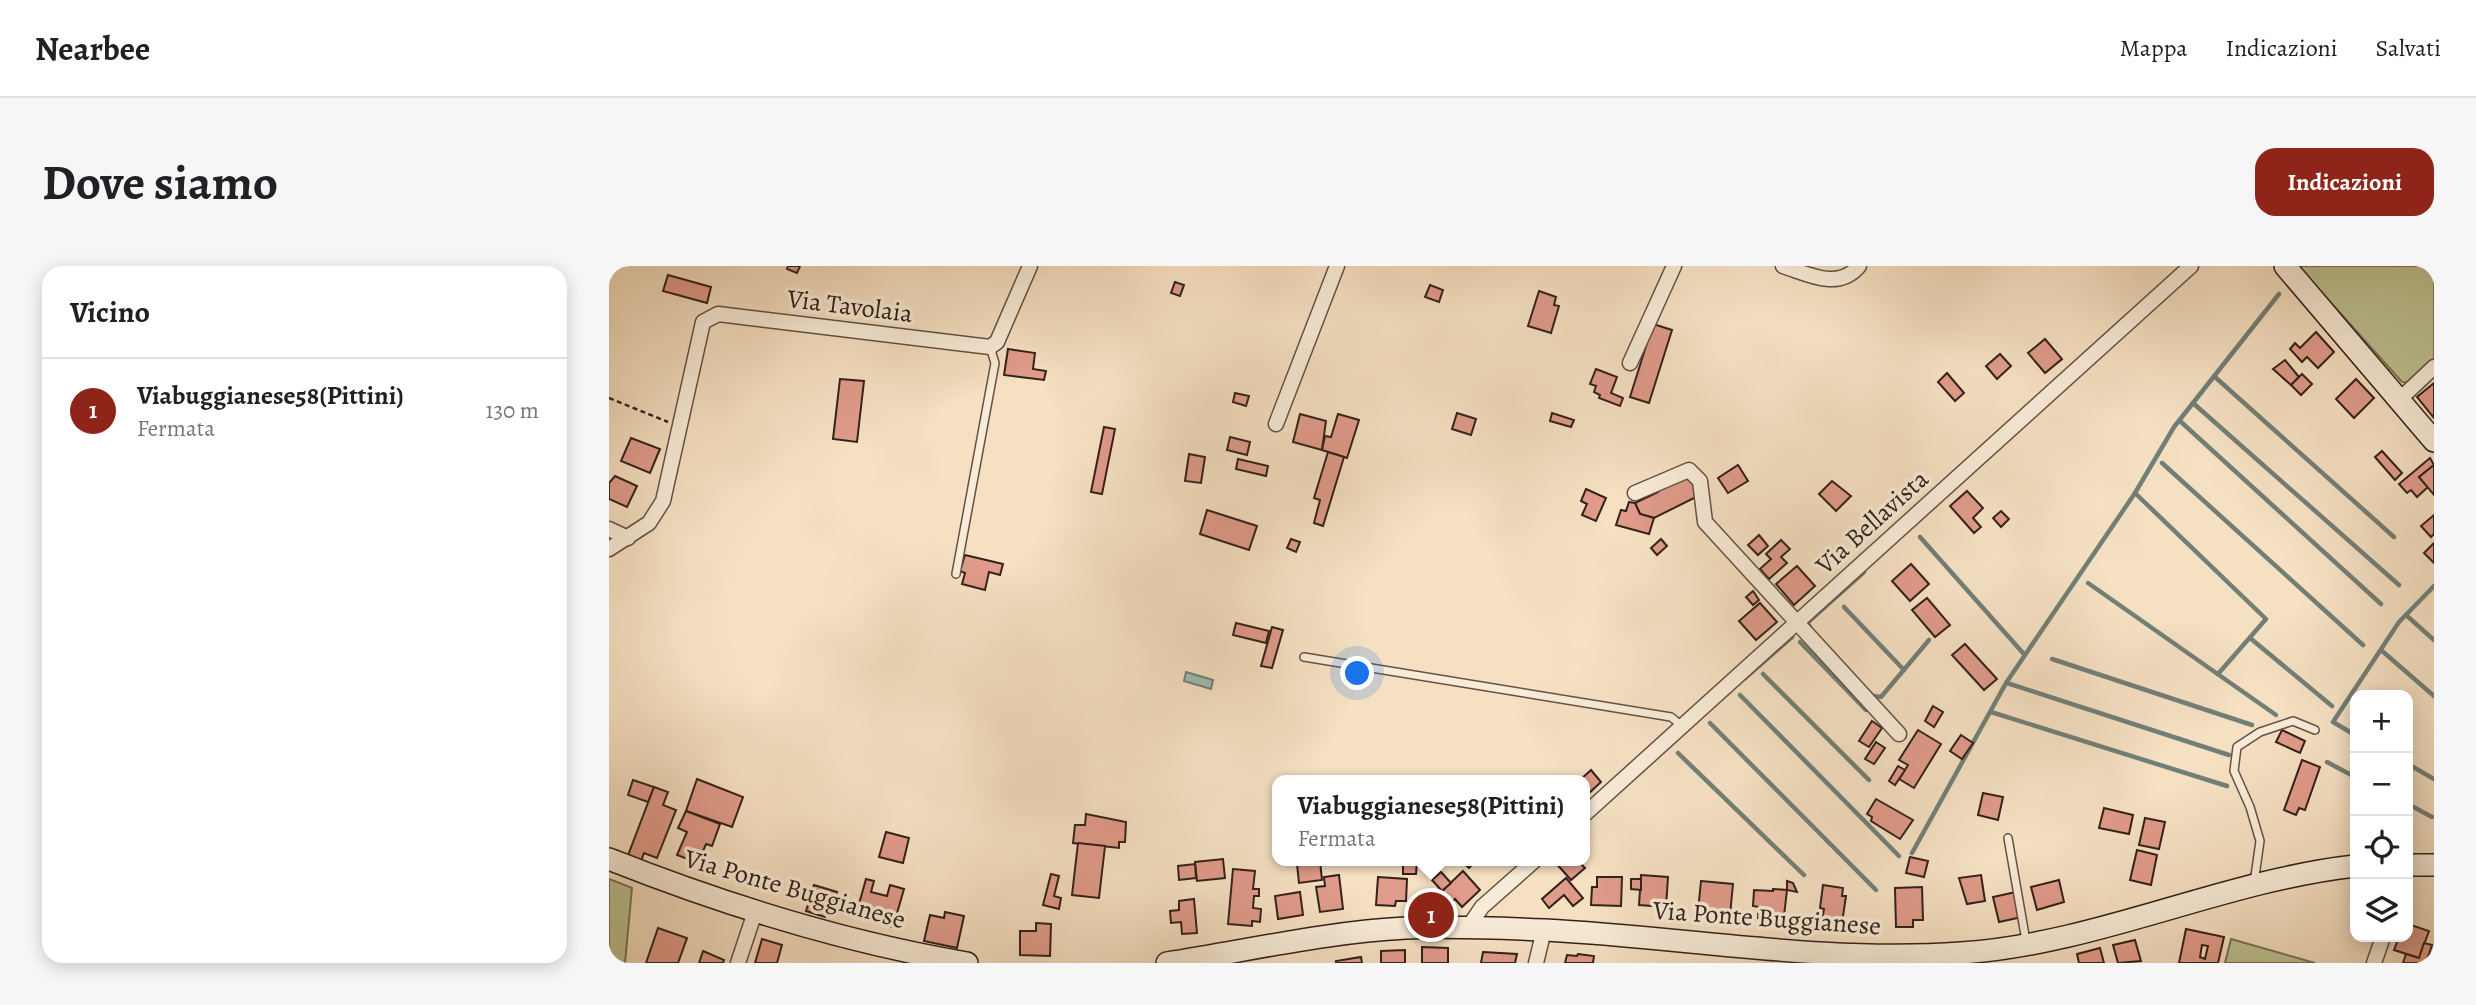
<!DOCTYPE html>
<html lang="it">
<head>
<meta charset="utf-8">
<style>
	body { margin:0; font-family:Alegreya,serif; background:#f6f6f6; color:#202124 }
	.controls { position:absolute; right:21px; bottom:21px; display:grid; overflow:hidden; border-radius:14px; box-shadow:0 4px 18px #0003 }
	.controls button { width:63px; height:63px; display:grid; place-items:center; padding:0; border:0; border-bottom:2px solid #e0e0e0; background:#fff; color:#202124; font:35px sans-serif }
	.you { position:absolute; left:749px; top:408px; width:24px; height:24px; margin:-18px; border:5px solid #fff; border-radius:50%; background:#1a73e8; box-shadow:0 0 0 10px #1a73e833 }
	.badge { display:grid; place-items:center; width:46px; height:46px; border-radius:50%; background:#8f2418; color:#fff; font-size:23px; font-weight:700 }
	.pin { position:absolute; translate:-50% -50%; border:4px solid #fff; box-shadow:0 2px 7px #0006 }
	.popup { position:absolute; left:663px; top:509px; width:318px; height:91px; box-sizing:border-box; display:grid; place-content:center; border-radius:14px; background:#fff; filter:drop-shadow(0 2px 5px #0005); font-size:23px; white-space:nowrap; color:#757577 }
	.popup b { font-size:26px; color:#202124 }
	.popup::after { content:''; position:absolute; left:50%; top:100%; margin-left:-14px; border:14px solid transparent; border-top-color:#fff }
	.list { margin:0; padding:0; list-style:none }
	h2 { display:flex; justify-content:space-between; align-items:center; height:91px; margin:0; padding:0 28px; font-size:30px }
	h2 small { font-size:23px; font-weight:400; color:#757577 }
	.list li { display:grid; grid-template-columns:46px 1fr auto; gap:21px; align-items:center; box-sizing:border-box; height:105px; padding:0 28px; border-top:2px solid #e0e0e0 }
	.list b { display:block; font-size:26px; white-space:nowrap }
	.list p { margin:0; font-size:23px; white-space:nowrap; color:#757577 }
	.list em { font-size:23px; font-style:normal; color:#757577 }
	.icon { flex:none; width:38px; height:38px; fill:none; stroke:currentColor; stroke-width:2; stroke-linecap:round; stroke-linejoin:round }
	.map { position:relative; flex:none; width:1825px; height:697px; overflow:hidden; border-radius:21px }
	header { display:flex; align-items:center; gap:42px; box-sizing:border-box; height:98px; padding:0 35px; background:#fff; border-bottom:2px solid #e0e0e0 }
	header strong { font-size:33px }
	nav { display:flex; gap:38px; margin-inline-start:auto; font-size:24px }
	.intro { display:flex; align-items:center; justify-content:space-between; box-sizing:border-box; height:168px; padding:0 42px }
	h1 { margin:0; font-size:49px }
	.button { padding:18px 32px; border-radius:21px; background:#8f2418; color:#fff; font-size:24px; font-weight:700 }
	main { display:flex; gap:42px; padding:0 42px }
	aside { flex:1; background:#fff; border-radius:21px; box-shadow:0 4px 18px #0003 }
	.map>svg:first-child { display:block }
</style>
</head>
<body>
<header>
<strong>Nearbee</strong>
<nav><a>Mappa</a><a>Indicazioni</a><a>Salvati</a></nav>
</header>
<div class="intro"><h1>Dove siamo</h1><a class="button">Indicazioni</a></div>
<main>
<aside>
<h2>Vicino<small></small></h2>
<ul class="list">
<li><span class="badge">1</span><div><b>Viabuggianese58(Pittini)</b><p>Fermata</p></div><em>130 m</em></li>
</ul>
</aside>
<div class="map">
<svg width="1825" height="697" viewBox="0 0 1825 697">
	<rect width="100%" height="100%" fill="#f5e0c2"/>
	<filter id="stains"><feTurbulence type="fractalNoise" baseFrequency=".00286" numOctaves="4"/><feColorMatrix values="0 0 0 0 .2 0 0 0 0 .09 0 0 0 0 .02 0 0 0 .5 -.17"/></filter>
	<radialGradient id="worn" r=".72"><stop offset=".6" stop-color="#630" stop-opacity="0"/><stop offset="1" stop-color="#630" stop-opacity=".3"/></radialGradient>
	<g fill="#bdc292" stroke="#787256" stroke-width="2">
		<polygon points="1689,0 1825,0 1825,94 1801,117 1793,116"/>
		<polygon points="0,613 23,622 16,697 0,697"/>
		<polygon points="1622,673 1706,697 1616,697"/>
	</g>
	<polygon fill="#9cbdb4" stroke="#727f77" stroke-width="2" points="577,406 604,414 602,423 575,415"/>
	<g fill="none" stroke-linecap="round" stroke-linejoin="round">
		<g stroke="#727f77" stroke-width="4.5">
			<polyline points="1606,111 1785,271"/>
			<polyline points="1584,137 1790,319"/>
			<polyline points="1571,155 1772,338"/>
			<polyline points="1553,197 1754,379"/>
			<polyline points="1526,227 1657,353 1609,408"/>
			<polyline points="1311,271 1414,387"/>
			<polyline points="1479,317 1667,449"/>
			<polyline points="1235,341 1295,404"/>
			<polyline points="1797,349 1825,374"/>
			<polyline points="1201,361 1198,357 1255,306"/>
			<polyline points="1641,372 1723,440"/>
			<polyline points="1191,376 1257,444"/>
			<polyline points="1772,384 1825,430"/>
			<polyline points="1443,393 1643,459"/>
			<polyline points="1154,408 1260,514"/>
			<polyline points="1136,412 1183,371"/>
			<polyline points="1398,417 1620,489"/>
			<polyline points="1131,429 1290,590"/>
			<polyline points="1264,430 1272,431 1320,374"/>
			<polyline points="1382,446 1618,520"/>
			<polyline points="1101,457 1267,624"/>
			<polyline points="1746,469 1724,456 1790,356 1825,320"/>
			<polyline points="1069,487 1195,609"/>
			<polyline points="1718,496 1746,511"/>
			<polyline points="1799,498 1825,513"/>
			<polyline points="1799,538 1823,551"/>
			<polyline points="1303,587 1397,417 1526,227 1565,161 1670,28"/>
		</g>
	</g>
	<g fill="#e09b8a" stroke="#33211b" stroke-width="2" fill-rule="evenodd">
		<polygon points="179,0 191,0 188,7 178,3"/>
		<polygon points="59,9 102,21 98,37 54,25"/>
		<polygon points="566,16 575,19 571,30 562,27"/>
		<polygon points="821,19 834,24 830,36 816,31"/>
		<polygon points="930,25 947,31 945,39 950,40 942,67 919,60"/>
		<polygon points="1044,58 1063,64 1040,137 1021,131"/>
		<polygon points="1707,66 1725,86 1709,102 1698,91 1693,96 1681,83 1686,77 1691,82"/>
		<polygon points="1436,73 1453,93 1436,107 1419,87"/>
		<polygon points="399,83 426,87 424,103 437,105 435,114 395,109"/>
		<polygon points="1391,88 1402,100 1388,113 1377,100"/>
		<polygon points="1676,94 1690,111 1682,119 1664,103"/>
		<polygon points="987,103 1008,111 1002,127 1014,132 1011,140 990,132 991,129 985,126 987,120 981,118"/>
		<polygon points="1338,107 1355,127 1346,135 1329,116"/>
		<polygon points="1693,108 1703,118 1692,129 1682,119"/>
		<polygon points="231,113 255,115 248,176 224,173"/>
		<polygon points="1747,113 1765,132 1745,152 1727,133"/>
		<polygon points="1825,117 1825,152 1808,131"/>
		<polygon points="626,127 640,130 637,140 624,136"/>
		<polygon points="848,147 867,153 862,169 843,163"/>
		<polygon points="943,147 965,154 962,161 941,155"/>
		<polygon points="691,148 717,155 713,184 684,176"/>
		<polygon points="729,148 750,154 738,192 713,184 716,170 722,171"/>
		<polygon points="495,161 506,163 493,228 482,226"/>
		<polygon points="621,171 641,176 638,189 618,184"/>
		<polygon points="22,172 51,183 41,207 12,195"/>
		<polygon points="1773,185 1793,207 1786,214 1766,191"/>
		<polygon points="719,186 735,191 714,260 705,257 711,234 705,232"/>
		<polygon points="580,188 596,191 592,217 576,215"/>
		<polygon points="1821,192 1825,199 1810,211 1819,221 1808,231 1802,224 1798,227 1790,218"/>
		<polygon points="629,193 659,200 657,210 627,203"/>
		<polygon points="1129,199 1139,215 1119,227 1109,212"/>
		<polygon points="1825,199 1825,229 1810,211"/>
		<polygon points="1079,206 1091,229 1045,252 1031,248 1026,237 1049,226 1047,222"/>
		<polygon points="6,210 28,220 18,241 0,233 0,217"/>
		<polygon points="1223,215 1242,230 1227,245 1210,228"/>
		<polygon points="977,223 997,232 987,255 973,249 978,238 972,235"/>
		<polygon points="1358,225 1374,242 1364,252 1372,261 1365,267 1341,240"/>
		<polygon points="1020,236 1026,237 1031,248 1045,252 1040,268 1007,259 1012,244 1017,245"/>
		<polygon points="598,244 648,260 640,284 591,268"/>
		<polygon points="1392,245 1400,253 1392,261 1384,252"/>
		<polygon points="1825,249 1825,268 1822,271 1812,260"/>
		<polygon points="1150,269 1159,280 1149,289 1139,279"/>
		<polygon points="682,273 691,276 687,286 678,282"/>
		<polygon points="1052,273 1058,280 1048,289 1042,282"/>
		<polygon points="1172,274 1181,283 1172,291 1178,297 1160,313 1151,303 1162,293 1157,288"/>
		<polygon points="1825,277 1825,297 1815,287"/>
		<polygon points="356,289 394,298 391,309 380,306 376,324 353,318 356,307 351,305"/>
		<polygon points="1302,298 1320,318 1301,335 1283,315"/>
		<polygon points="1188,300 1206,320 1185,339 1167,318"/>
		<polygon points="1144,325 1150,334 1144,339 1137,331"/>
		<polygon points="1318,332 1341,359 1326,371 1303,344"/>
		<polygon points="1151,337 1168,356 1147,374 1130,355"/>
		<polygon points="627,357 660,365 657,377 624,369"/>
		<polygon points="663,361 674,364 663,402 652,400"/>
		<polygon points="1356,378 1388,413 1375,424 1343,389"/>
		<polygon points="1324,440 1334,446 1325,461 1316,455"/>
		<polygon points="1263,455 1273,462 1260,481 1250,475"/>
		<polygon points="1309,464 1332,478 1305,522 1290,513 1299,499 1290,494"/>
		<polygon points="1673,464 1696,475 1691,487 1667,476"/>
		<polygon points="1352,469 1364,477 1353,493 1341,485"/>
		<polygon points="1267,476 1276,482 1265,498 1256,493"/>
		<polygon points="1693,494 1711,501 1696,544 1690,542 1687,549 1675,544"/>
		<polygon points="1289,500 1296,504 1286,519 1280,515"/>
		<polygon points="982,504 992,516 977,530 976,514 971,514"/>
		<polygon points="88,513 134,531 123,561 77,545"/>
		<polygon points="24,514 45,521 39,536 19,529"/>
		<polygon points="45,521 59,526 54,539 67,544 48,592 35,587 31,598 18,592"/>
		<polygon points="1374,527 1394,531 1389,554 1369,549"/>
		<polygon points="1267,533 1304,554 1291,573 1262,555 1263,551 1258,548"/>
		<polygon points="1495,542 1524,549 1520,568 1490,562"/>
		<polygon points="77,545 111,558 103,580 97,578 89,597 68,589 78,566 69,562"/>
		<polygon points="477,548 517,556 516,576 510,576 510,582 464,577 466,559 476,559"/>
		<polygon points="1536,552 1556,556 1550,583 1530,579"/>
		<polygon points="277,566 300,572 294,597 270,591"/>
		<polygon points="469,577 496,580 490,632 463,629"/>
		<polygon points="1528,584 1548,589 1542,619 1521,614"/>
		<polygon points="1301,591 1319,595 1315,611 1297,607"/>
		<polygon points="614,593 616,612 588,615 586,596"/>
		<polygon points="711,595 713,614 690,617 688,598"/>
		<polygon points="808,595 807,608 794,608 794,596 790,595"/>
		<polygon points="852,595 867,595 860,602"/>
		<polygon points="945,595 969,595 976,602 962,614"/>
		<polygon points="586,598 587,612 570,614 569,600"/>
		<polygon points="624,603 646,605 644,623 650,623 650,630 645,630 644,642 652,643 651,656 643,655 643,660 619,658"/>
		<polygon points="854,605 871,624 853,641 846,633 843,636 833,625"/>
		<polygon points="832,606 842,617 833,625 823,614"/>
		<polygon points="442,608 450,610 445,630 452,632 450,643 434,639"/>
		<polygon points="730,609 734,643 711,646 707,621 716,620 715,611"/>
		<polygon points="1032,609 1059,611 1057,641 1030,639"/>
		<polygon points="1372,609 1376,635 1358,638 1350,612"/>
		<polygon points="769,611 798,613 797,635 787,635 786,640 767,639"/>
		<polygon points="988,611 1013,611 1012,640 982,639 983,621 988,621"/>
		<polygon points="957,612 974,632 964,640 955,629 940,642 933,633"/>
		<polygon points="257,613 265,615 262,626 278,630 281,619 295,623 284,661 262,655 265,642 250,638"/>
		<polygon points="1022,613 1032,613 1032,624 1022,623"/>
		<polygon points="1450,614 1455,636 1428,644 1422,621"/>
		<polygon points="1092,615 1124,618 1121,649 1089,645"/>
		<polygon points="1178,615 1184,617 1188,626 1178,624"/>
		<polygon points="205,619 228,626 225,635 221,633 216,651 197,645"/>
		<polygon points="1214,619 1234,622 1233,630 1237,630 1233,657 1213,654 1215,643 1211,642"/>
		<polygon points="1313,621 1314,654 1304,654 1304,661 1287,661 1286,622"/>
		<polygon points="1164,623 1178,624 1175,650 1169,650 1169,654 1149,652 1150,641 1144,640 1145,624 1164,625"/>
		<polygon points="691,626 694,649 669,653 666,630"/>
		<polygon points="1407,626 1413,651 1390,656 1384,631"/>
		<polygon points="585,633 588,667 573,668 572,656 562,657 561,645 570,644 570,635"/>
		<polygon points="336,646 355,650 348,682 315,675 321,649 335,652"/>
		<polygon points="427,657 442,658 441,690 411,689 411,665 427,665"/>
		<polygon points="1799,658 1820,665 1810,692 1785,684 1790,671 1799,671"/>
		<polygon points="49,662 78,672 69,697 37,697"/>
		<path d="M1577,663L1615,671L1609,697H1570ZM1593,679L1599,680L1596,693L1591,691Z"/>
		<polygon points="153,673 173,679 168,697 146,697"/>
		<polygon points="1526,674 1532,695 1509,697 1504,679"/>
		<polygon points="1815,677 1823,679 1817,697 1794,697 1797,688 1810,692"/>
		<polygon points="813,681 839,682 839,697 813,697"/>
		<polygon points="1491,682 1495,697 1470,697 1468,688"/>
		<polygon points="796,684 796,697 772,697 772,685"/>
		<polygon points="94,685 115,694 114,697 90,697"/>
		<polygon points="874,686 908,688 906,697 872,697"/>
		<polygon points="969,688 985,690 984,697 956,697 958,689 968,690"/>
		<polygon points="752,691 753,697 727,697 727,695"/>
	</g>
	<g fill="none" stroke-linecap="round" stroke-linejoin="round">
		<defs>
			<g id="lane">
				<polyline points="347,308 386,97 381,81"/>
				<polyline points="695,391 1062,451 1073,460"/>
				<polyline points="1399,572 1417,675"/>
				<polyline points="1645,617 1651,575 1641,541 1625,505 1628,481 1651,466 1684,455 1706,464"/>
			</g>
			<g id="street">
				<path d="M1174,0C1199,8 1229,25 1250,0"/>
				<polyline points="1021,97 1065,0"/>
				<polyline points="1791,133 1825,101"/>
				<polyline points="667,158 728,0"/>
				<polyline points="1026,227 1080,204 1091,215 1096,256 1290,468"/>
				<polyline points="0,263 19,272"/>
				<polyline points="0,283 40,257 54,235 94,56 109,48 381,81 388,76 421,0"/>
				<polyline points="976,548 1582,0"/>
				<polyline points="858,663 873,641 925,595"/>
				<polyline points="129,697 146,646"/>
				<polyline points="927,697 935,664"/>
				<polyline points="1765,697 1774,671"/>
			</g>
			<g id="secondary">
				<polyline points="1676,0 1825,175"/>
				<path d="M0,593C116,639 235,676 358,697"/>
				<polyline points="1799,599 1825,599"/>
				<path d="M558,697C637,685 717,666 797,662C843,660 890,662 936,664C1074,671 1213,697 1352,687C1488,678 1612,615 1746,600"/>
			</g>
		</defs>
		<use href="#lane" stroke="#645145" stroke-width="10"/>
		<use href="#street" stroke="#645145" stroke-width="17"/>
		<use href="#secondary" stroke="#33211b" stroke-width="24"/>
		<polyline stroke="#33211b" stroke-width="2.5" stroke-dasharray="5 3.5" stroke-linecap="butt" points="0,132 59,156"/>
		<use href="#lane" stroke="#f8ebd7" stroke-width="7"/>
		<use href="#street" stroke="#f8ebd7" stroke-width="14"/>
		<use href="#secondary" stroke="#f8ebd7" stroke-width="21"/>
	</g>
	<g text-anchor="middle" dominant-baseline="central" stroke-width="7" stroke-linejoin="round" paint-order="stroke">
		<g font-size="26" fill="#33211b" stroke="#f8ebd7">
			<text transform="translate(241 40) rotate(7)">Via Tavolaia</text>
			<text transform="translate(1263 256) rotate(-42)">Via Bellavista</text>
			<text transform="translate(186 623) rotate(16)">Via Ponte Buggianese</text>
			<text transform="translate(1158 652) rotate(4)">Via Ponte Buggianese</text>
		</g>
	</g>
	<rect width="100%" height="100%" filter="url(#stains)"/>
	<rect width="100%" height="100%" fill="url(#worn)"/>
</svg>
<div class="controls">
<button>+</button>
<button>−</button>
<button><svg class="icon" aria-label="locate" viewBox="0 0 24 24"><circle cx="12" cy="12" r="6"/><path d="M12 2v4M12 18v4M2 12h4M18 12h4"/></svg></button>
<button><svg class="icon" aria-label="layers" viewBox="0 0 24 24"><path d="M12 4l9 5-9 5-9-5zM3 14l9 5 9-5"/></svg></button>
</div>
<div class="you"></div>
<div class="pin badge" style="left:822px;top:649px">1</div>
<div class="popup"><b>Viabuggianese58(Pittini)</b>Fermata</div>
</div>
</main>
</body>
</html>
